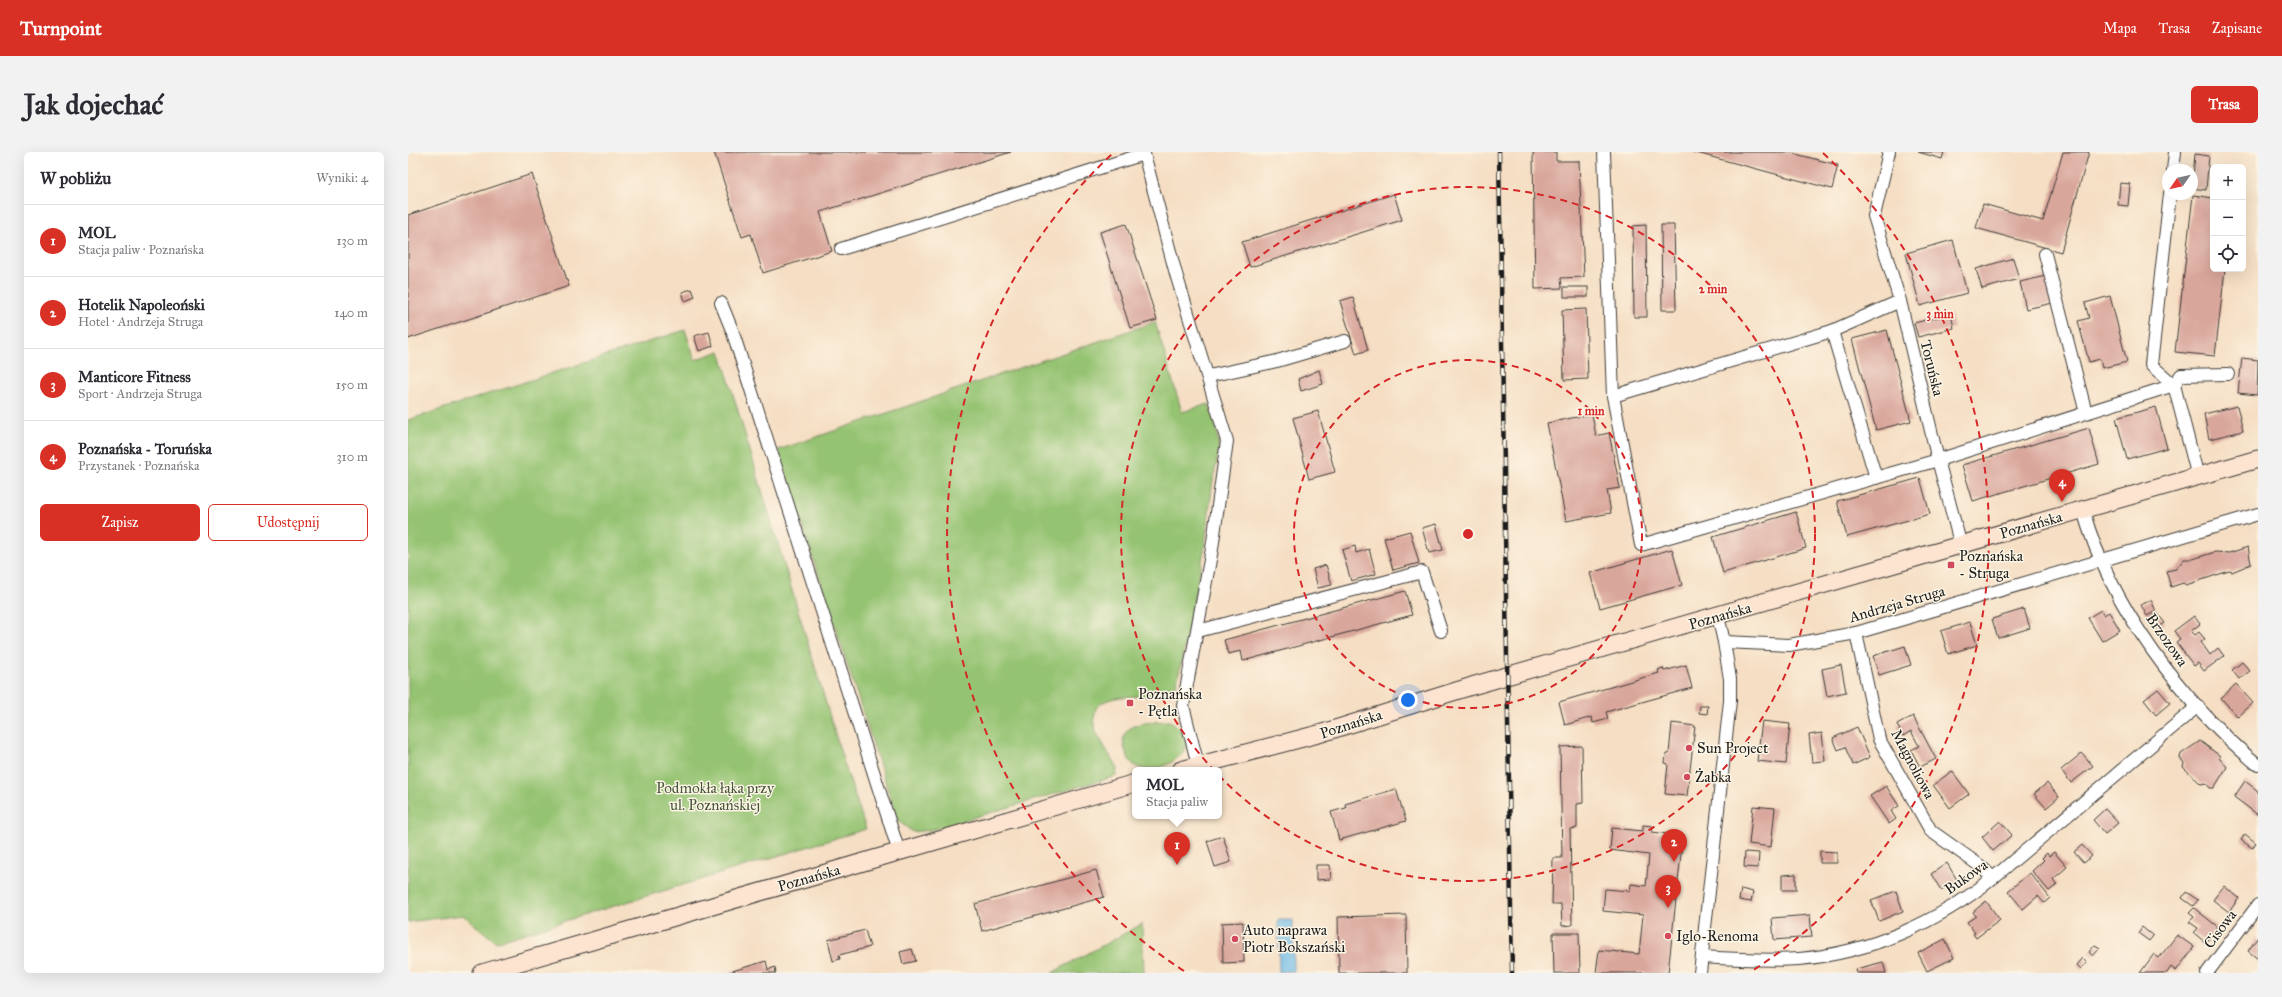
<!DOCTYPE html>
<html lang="pl">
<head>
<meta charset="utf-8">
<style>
	body { margin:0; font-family:"IM FELL Great Primer",serif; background:#f2f2f3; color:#2b2b33 }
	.controls { position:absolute; right:12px; top:12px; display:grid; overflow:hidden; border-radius:6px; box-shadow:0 4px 16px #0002 }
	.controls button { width:36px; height:36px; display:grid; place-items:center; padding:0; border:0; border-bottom:1px solid #e1e1e2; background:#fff; color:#2b2b33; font:20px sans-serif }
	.compass { position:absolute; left:1754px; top:12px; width:36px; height:36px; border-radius:50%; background:#fff; box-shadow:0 4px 16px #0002; rotate:236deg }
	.you { position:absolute; left:1000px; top:548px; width:14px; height:14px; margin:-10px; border:3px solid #fff; border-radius:50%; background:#1a73e8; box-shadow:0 0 0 6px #1a73e833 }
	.badge { display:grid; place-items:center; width:26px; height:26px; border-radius:50%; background:#d93025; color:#fff; font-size:13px; font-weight:700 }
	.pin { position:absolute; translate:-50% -33px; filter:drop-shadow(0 1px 2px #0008) }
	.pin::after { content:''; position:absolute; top:21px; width:14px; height:12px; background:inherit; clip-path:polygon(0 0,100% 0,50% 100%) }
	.popup { position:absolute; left:724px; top:615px; width:90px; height:52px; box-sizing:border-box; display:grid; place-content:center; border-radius:6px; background:#fff; filter:drop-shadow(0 1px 3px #0005); font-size:13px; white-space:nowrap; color:#7c7c81 }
	.popup b { font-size:15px; color:#2b2b33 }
	.popup::after { content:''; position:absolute; left:50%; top:100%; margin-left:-8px; border:8px solid transparent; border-top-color:#fff }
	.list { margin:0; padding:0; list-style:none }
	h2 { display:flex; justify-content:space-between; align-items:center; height:52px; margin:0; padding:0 16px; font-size:17px }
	h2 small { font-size:13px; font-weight:400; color:#7c7c81 }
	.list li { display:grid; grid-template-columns:26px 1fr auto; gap:12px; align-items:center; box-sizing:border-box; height:72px; padding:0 16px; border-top:1px solid #e1e1e2 }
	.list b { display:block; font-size:15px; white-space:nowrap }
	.list p { margin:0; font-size:13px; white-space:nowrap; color:#7c7c81 }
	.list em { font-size:13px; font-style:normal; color:#7c7c81 }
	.actions { display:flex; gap:8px; padding:12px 16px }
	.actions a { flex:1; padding:9px 0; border:1px solid #d93025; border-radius:6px; text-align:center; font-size:14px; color:#d93025 }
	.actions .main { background:#d93025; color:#fff }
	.icon { flex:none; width:22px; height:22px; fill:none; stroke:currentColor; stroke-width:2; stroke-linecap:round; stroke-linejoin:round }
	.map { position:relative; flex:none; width:1850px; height:821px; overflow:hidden; border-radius:6px }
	header { display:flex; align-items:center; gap:24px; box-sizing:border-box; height:56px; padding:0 20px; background:#d93025; color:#fff }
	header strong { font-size:19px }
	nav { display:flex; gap:22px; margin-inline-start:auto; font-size:14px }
	.intro { display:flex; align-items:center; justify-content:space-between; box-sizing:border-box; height:96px; padding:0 24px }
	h1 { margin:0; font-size:28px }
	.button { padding:10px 18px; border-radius:6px; background:#d93025; color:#fff; font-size:14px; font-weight:700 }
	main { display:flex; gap:24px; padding:0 24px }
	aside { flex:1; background:#fff; border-radius:6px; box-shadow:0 4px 16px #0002 }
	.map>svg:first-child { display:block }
</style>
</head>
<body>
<header>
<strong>Turnpoint</strong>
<nav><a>Mapa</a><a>Trasa</a><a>Zapisane</a></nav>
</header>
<div class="intro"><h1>Jak dojechać</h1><a class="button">Trasa</a></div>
<main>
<aside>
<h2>W pobliżu<small>Wyniki: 4</small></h2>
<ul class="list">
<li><span class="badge">1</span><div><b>MOL</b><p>Stacja paliw · Poznańska</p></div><em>130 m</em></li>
<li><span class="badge">2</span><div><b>Hotelik Napoleoński</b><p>Hotel · Andrzeja Struga</p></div><em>140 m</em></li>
<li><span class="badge">3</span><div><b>Manticore Fitness</b><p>Sport · Andrzeja Struga</p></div><em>150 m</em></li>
<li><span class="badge">4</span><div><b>Poznańska - Toruńska</b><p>Przystanek · Poznańska</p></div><em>310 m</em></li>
</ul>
<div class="actions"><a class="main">Zapisz</a><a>Udostępnij</a></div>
</aside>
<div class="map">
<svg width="1850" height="821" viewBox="0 0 1850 821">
	<rect width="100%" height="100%" fill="#fcf5e5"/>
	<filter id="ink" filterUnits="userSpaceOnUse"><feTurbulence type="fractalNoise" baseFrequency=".025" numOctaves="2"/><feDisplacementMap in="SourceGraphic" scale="8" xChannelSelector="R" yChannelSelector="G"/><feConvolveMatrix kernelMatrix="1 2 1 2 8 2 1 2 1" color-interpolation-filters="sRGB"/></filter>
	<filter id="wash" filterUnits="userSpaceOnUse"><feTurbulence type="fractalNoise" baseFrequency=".012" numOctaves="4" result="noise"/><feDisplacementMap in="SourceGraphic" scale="16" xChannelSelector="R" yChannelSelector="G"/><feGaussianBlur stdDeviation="0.9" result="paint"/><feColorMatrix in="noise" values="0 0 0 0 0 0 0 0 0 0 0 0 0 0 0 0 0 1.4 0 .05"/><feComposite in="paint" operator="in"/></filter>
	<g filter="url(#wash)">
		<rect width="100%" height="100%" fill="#f5dec3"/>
		<g fill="#94c371" stroke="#587046">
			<path d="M747,170L774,260L801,252L809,279L811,299L805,328L796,399L769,531C754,555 707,534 688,556L686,567L688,580L709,616L708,624L523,678L505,680L490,669L487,660L370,298Z"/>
			<polygon points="277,178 287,208 312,199 435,608 458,677 88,790 55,763 0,770 0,268"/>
			<path d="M762,569C807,596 745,629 726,613C720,608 718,601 716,594C710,569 745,570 762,569Z"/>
			<polygon points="734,772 736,821 644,821"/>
		</g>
		<polygon fill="#6dbae7" stroke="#446b82" points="870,768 885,768 886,819 871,820"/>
		<g id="blocks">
			<g fill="#d9a69b">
				<polygon points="306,0 603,0 412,60 424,99 355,121 343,82 334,85"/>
				<polygon points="1125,0 1148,0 1148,9 1171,9 1176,125 1153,126 1154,136 1127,137"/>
				<polygon points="1285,0 1380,0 1430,13 1424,37"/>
				<polygon points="1510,0 1536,0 1534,7"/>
				<polygon points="1655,0 1681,0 1653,100 1568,76 1575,52 1635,69"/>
				<polygon points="1787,2 1801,4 1798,38 1784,36"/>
				<polygon points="124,22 161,134 0,187 0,63"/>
				<polygon points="1712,31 1722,32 1720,54 1710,53"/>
				<polygon points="986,42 994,68 842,115 834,90"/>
				<polygon points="1785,43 1805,46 1805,117 1817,117 1807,204 1767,200"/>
				<polygon points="718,72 749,168 722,176 692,80"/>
				<polygon points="1238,73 1239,165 1226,165 1225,74"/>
				<polygon points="1253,73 1266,73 1268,158 1254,158"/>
				<polygon points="1545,88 1559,141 1512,154 1498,101"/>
				<polygon points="1605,106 1611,127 1574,137 1568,117"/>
				<polygon points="1638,124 1645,151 1618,157 1612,130"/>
				<rect x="1156" y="135" width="24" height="10"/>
				<polygon points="284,137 287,145 277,149 274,140"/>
				<polygon points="1702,144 1719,210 1694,216 1692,207 1681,210 1670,169 1681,166 1677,151"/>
				<polygon points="945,145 960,198 948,202 932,149"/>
				<polygon points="1178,157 1180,227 1156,228 1154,158"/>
				<polygon points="1543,162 1546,176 1510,185 1506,171"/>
				<polygon points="1479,178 1503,269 1468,278 1444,187"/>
				<polygon points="301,180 305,194 291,199 286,184"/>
				<polygon points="1834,206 1850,208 1849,243 1830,241"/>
				<polygon points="911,218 915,232 893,239 890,227"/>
				<polygon points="1829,254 1835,279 1801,287 1796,262"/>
				<polygon points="1748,255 1759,296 1719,307 1708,266"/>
				<polygon points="910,259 927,320 901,327 885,266"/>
				<polygon points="1184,262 1188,284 1201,281 1212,336 1199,338 1203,361 1158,369 1139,271"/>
				<polygon points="1681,276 1691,312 1565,349 1554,313"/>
				<polygon points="1512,326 1522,362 1439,385 1429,349"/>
				<polygon points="1388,360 1398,396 1315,421 1305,385"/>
				<polygon points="1028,372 1035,398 1021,401 1014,376"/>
				<polygon points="1002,379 1011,411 985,418 976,386"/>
				<polygon points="947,394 948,401 961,397 968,422 943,429 934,398"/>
				<polygon points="1840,395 1843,412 1824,420 1821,419 1778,433 1775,431 1763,435 1758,419 1768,417 1776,407 1785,407 1807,400 1821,401"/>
				<polygon points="1264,397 1274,433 1192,456 1182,421"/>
				<polygon points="918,413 924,433 910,436 905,417"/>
				<polygon points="997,439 1004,463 835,509 833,499 820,502 816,488"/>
				<polygon points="1743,448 1748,459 1739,464 1733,453"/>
				<polygon points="1616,457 1622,476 1590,486 1584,467"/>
				<polygon points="1693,458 1696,463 1701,460 1712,478 1694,489 1680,466"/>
				<polygon points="1749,461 1757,471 1749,476 1742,466"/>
				<polygon points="1786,464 1792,472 1783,479 1787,483 1791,480 1797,487 1793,490 1802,503 1810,496 1816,504 1796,519 1790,511 1786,514 1768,490 1772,487 1766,479"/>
				<polygon points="1562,470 1569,493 1540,502 1533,479"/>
				<polygon points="1497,494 1503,513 1471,523 1465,504"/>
				<polygon points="1834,510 1842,519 1831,527 1824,518"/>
				<polygon points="1278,513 1284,536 1198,560 1200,567 1185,571 1184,565 1157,573 1151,550 1251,521 1250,518 1255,516 1256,519"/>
				<polygon points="1433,513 1438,540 1419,544 1414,517"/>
				<polygon points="1828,532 1845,551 1830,565 1813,546"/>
				<polygon points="1750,537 1762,551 1748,563 1736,548"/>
				<polygon points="1292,554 1300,554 1299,562 1291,561"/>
				<polygon points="1505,564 1528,607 1512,615 1503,598 1511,594 1503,579 1495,584 1489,573"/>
				<polygon points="1354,569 1382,572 1378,612 1349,609"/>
				<polygon points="1264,571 1287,574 1279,644 1257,642 1260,612 1257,611 1258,602 1261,602"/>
				<polygon points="1449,575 1462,605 1445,613 1437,595 1430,598 1425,586"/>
				<polygon points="1414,581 1417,609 1404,610 1401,583"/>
				<polygon points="1792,589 1812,604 1811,606 1819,615 1806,636 1802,636 1798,631 1793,632 1775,615 1776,611 1772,606 1773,602"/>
				<polygon points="1174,594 1175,651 1169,652 1169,676 1162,677 1164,773 1154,774 1153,752 1144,752 1145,706 1154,706 1152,595"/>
				<polygon points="1674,601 1685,614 1663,631 1653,618"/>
				<polygon points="1544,619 1561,642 1542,656 1525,633"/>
				<polygon points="1837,629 1850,639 1850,663 1826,645"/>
				<polygon points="1639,631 1651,645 1638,656 1626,642"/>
				<polygon points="1478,634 1491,654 1483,659 1488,667 1481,672 1462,644"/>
				<polygon points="988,637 998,669 931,688 923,660 938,656 937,652"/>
				<polygon points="1345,654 1367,656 1363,695 1341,692"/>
				<polygon points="1697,657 1710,671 1697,682 1685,668"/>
				<polygon points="1592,669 1604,683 1585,699 1574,685"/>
				<polygon points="1235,673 1245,674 1244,680 1275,684 1260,821 1188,821 1191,798 1231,802 1235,763 1195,759 1197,737 1222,739 1223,732 1238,734 1241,703 1202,698 1204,676 1235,679"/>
				<polygon points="1837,682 1848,691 1844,696 1833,688"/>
				<polygon points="815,684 823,710 807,715 799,689"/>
				<polygon points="1674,693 1684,704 1676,711 1666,700"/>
				<polygon points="1412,699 1429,700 1429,711 1412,711"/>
				<polygon points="1337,700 1351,701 1350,716 1336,715"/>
				<polygon points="1646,700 1659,715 1645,727 1649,733 1641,739 1624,719 1636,708 1634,706 1639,701 1641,704"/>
				<polygon points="1539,711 1549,728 1533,738 1523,722"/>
				<polygon points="908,713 922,713 923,727 908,728"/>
				<polygon points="688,718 696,745 574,779 567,752"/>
				<polygon points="1622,721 1642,746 1636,751 1630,744 1615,757 1600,739"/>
				<polygon points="1388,722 1388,738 1374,738 1374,723"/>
				<polygon points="1816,734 1831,746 1821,760 1805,748"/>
				<polygon points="1333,737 1345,740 1343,750 1331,748"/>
				<polygon points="1488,739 1495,759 1471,769 1463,748"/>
				<polygon points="1778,740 1790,748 1785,754 1774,746"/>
				<polygon points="1578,749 1592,768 1568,786 1565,782 1567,781 1559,770 1568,764 1565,760"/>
				<polygon points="1786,756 1810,775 1798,791 1786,781 1790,776 1781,770 1786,765 1781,761"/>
				<polygon points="998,763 999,821 931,821 930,765"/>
				<polygon points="1402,763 1404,785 1366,788 1364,766"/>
				<polygon points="835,770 836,810 815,811 814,771"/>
				<polygon points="1734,775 1745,784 1741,789 1730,781"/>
				<polygon points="457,778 462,795 431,803 432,807 425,809 420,788"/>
				<polygon points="1145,781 1171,781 1172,821 1146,821"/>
				<polygon points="1769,783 1786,795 1768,819 1763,815 1759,821 1732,821 1746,802 1751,806"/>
				<polygon points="1850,785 1850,807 1840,799"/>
				<polygon points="1537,787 1546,806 1519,819 1510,801"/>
				<polygon points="1687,793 1692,796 1685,804 1681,800"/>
				<polygon points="504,797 508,809 495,812 492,800"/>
				<polygon points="1675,806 1679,810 1673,817 1669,813"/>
				<polygon points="358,809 360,818 367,815 368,821 318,821"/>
				<polygon points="1475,810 1478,821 1449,821 1448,817"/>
			</g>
		</g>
	</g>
	<g filter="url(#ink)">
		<use href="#blocks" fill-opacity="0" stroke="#3d3935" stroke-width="1"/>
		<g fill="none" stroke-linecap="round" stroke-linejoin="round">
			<defs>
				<g id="street">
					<polyline points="1196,0 1205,244 1233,393 1530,308 1766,233 1773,223 1820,222"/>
					<polyline points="1481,0 1466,64 1492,149 1530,308 1553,394"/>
					<polyline points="1765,18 1767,0"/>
					<polyline points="1762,42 1743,213 1766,233 1790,325"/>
					<polyline points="433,97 736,2 768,122 819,289 804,397 775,554 790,613"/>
					<polyline points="1637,102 1678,261"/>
					<polyline points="313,151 324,178 491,700"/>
					<polyline points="1424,179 1468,326"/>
					<polyline points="801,224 869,209 937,189"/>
					<polyline points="1205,244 1424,179 1492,149"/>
					<path d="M1675,358C1702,454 1774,550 1850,613"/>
					<polyline points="1310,464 1316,490 1381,493 1448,481 1850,362"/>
					<polyline points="790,479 1014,420 1033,479"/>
					<polyline points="1448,481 1471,587 1523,679 1571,713 1585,726"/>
					<path d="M1294,805C1326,807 1359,809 1391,807C1462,801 1530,770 1585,726L1790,554"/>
					<polyline points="1292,821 1322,549 1322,527 1316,490"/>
					<polyline points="1799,821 1850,753"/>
				</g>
				<g id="secondary">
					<polyline points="773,618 914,581 1064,534 1850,307"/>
					<polyline points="74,821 727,631"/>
				</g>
			</defs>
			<use href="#street" stroke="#3d3935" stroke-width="14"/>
			<use href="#secondary" stroke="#3d3935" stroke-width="19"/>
			<use href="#street" stroke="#fff" stroke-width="12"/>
			<use href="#secondary" stroke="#fde4d1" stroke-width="17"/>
			<defs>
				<polyline id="rail" points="1091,0 1104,821"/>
			</defs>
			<use href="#rail" stroke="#1c1c1c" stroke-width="4.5"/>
			<use href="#rail" stroke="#fcf5e5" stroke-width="3" stroke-dasharray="9" stroke-linecap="butt"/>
		</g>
	</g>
	<g fill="none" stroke="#d62828" stroke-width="2" stroke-dasharray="7 5">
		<circle cx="1060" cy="382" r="174"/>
		<circle cx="1060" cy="382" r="347"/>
		<path d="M776 819A521 521 0 0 1 705 1M1415 1A521 521 0 0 1 1344 819"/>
	</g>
	<g fill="#d1495b" stroke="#fcf5e5" stroke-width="1.5">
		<rect x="1539" y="409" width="8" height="8" rx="2"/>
		<rect x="718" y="547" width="8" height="8" rx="2"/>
		<circle cx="1281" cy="596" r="4"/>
		<circle cx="1279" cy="625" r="4"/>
		<circle cx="1260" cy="784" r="4"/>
		<circle cx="827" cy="787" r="4"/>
	</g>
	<g text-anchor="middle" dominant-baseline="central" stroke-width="3" stroke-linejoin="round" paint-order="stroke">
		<g font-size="15" fill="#1c1c1c" stroke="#fcf5e5">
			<text transform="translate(1524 216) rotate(76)">Toruńska</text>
			<text transform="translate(1623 373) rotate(-16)">Poznańska</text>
			<text transform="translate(1489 452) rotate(-16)">Andrzeja Struga</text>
			<text transform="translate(1312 464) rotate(-16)">Poznańska</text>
			<text transform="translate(1759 488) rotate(55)">Brzozowa</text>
			<text transform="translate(943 572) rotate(-18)">Poznańska</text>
			<text transform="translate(1505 612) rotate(62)">Magnoliowa</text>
			<text transform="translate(1558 725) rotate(-35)">Bukowa</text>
			<text transform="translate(401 726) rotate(-16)">Poznańska</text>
			<text transform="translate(1812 777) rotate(-53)">Cisowa</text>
		</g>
		<g font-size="15" fill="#1c1c1c" stroke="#fcf5e5" text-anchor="start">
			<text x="1551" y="404">Poznańska<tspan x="1551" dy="17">- Struga</tspan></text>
			<text x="730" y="542">Poznańska<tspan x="730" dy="17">- Pętla</tspan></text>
			<text x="1289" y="596">Sun Project</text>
			<text x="1287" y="625">Żabka</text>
			<text x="835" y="778">Auto naprawa<tspan x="835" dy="17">Piotr Bokszański</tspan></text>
			<text x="1268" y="784">Iglo-Renoma</text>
		</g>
		<g font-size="15" fill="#46563a" stroke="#fcf5e5">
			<text x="307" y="636">Podmokła łąka przy<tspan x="307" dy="17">ul. Poznańskiej</tspan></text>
		</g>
	</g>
	<circle cx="1060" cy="382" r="6" fill="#d62828" stroke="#fcf5e5" stroke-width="2"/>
	<g font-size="12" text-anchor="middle" font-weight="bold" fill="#d62828" stroke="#fcf5e5" stroke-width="3" stroke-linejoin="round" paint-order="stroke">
		<text x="1305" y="141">2 min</text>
		<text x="1532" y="166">3 min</text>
		<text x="1183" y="263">1 min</text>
	</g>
</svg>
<div class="controls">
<button>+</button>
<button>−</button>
<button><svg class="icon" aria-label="locate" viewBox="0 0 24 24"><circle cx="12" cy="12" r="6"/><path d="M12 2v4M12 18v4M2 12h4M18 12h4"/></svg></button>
</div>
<svg class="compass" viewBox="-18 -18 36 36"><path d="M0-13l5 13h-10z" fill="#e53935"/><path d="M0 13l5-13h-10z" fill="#7c7c81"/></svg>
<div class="you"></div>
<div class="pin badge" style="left:769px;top:713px">1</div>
<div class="popup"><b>MOL</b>Stacja paliw</div>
<div class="pin badge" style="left:1266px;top:710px">2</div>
<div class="pin badge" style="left:1260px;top:756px">3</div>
<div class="pin badge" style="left:1654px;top:350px">4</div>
</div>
</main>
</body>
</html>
